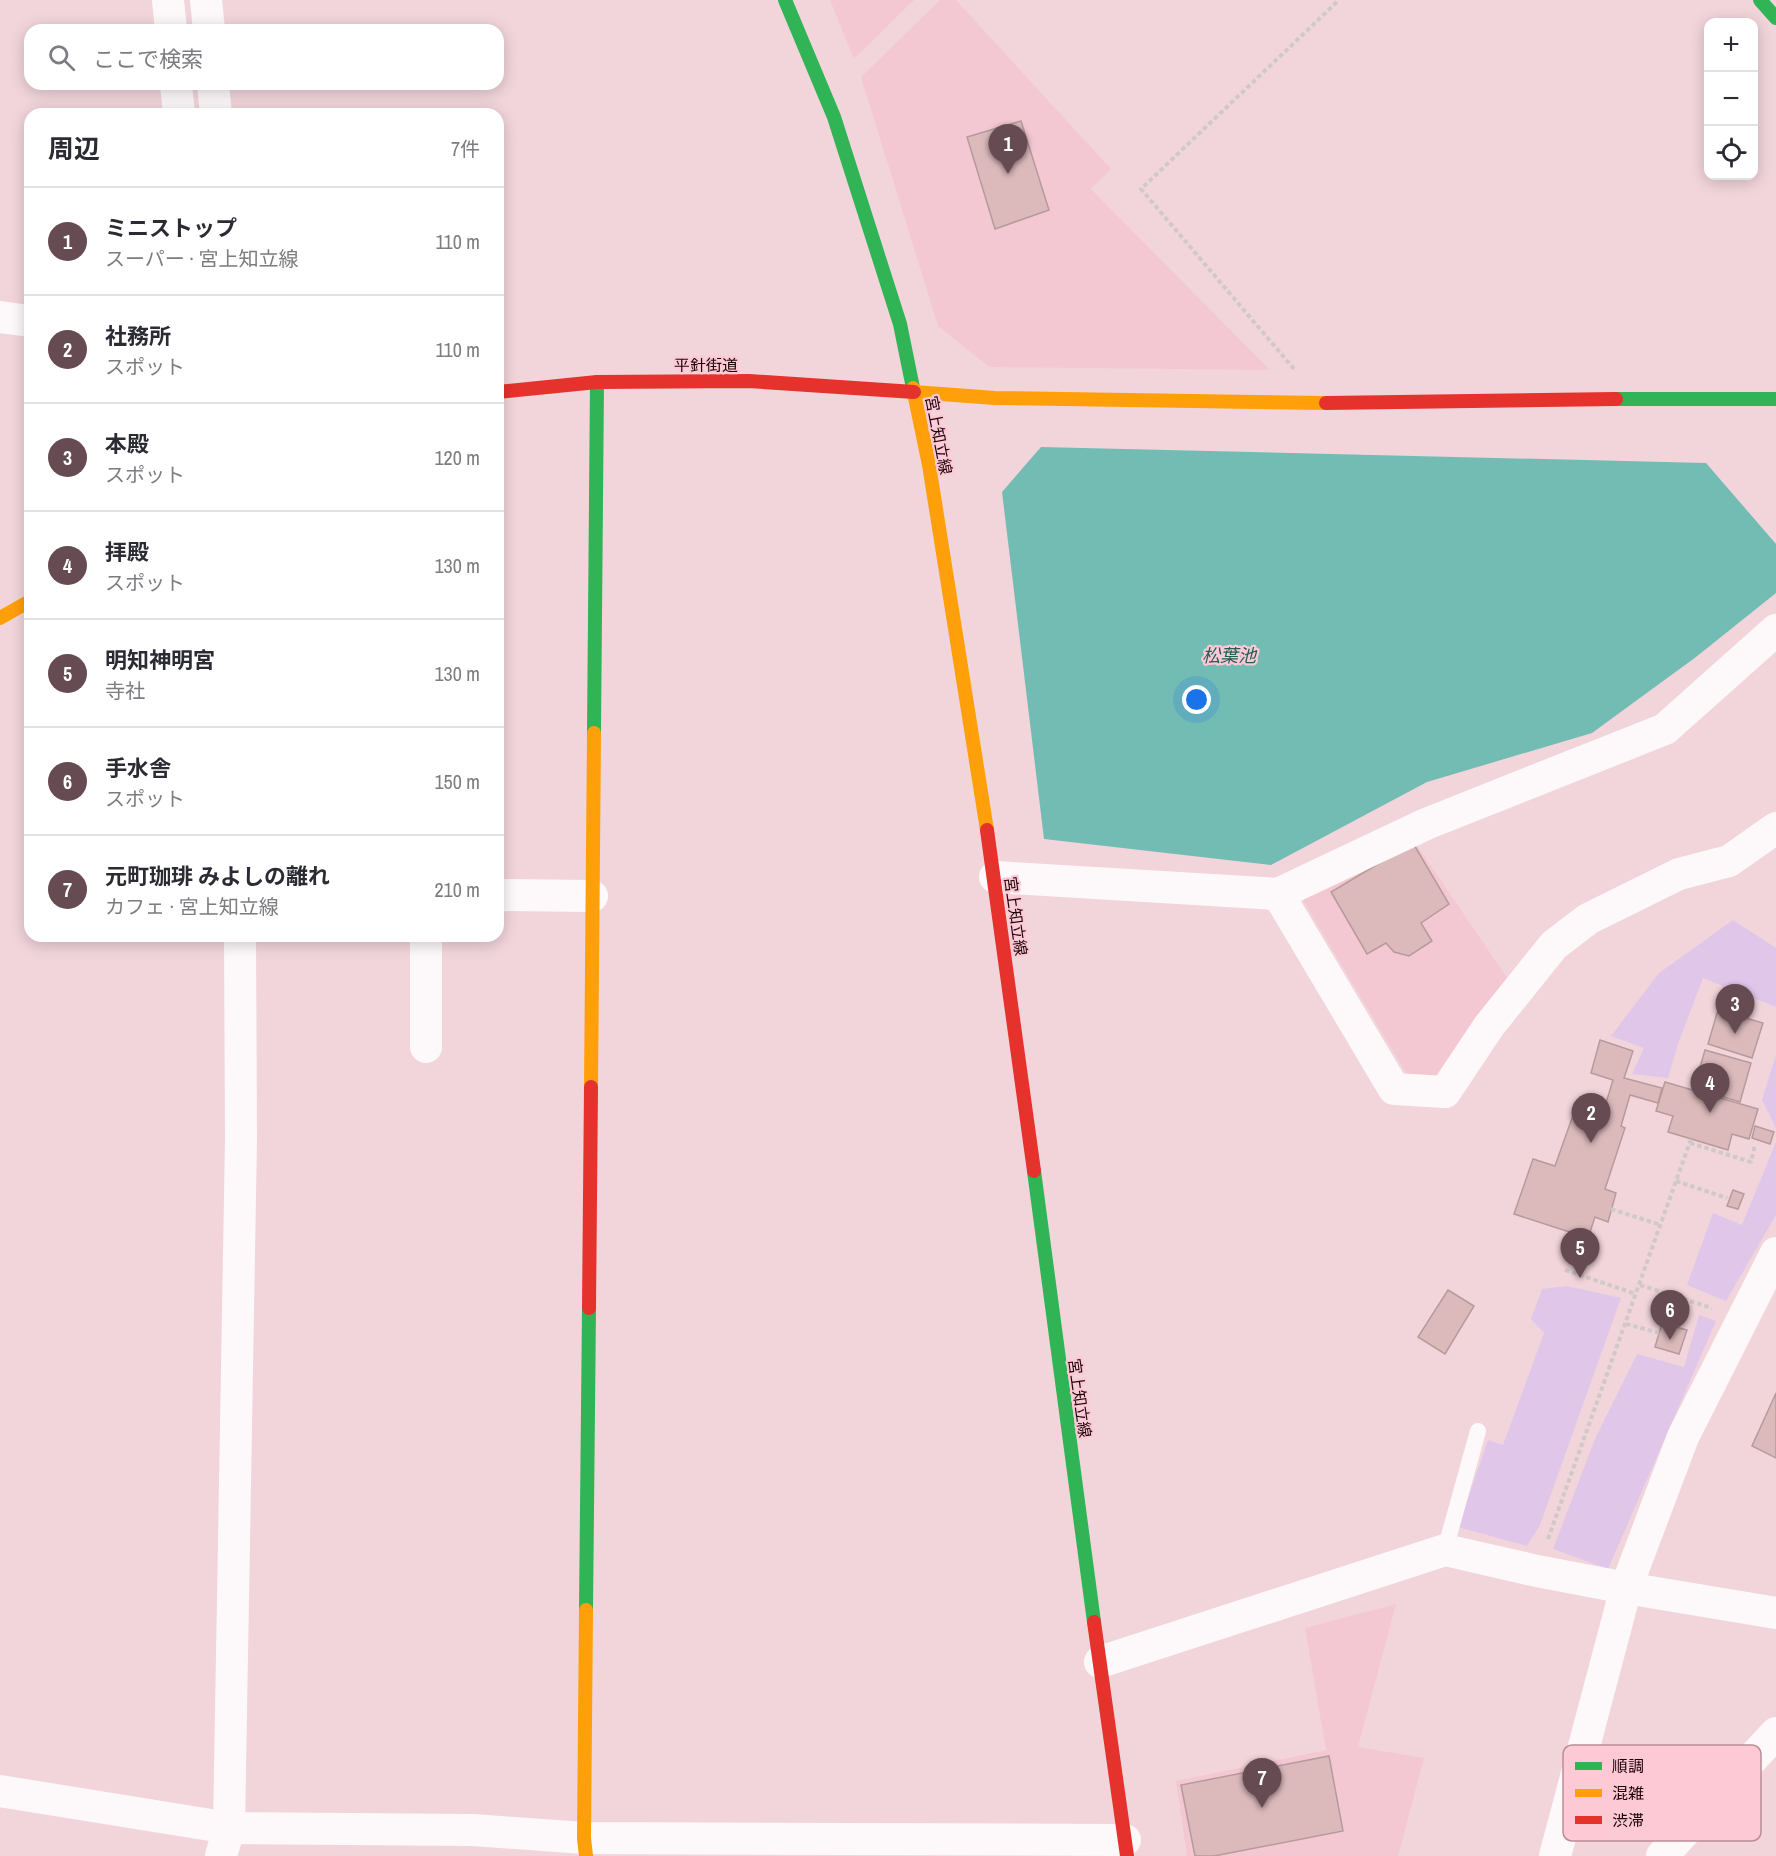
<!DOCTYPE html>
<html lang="ja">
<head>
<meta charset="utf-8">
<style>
	body { margin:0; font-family:"Archivo Narrow","Noto Sans JP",sans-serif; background:#f2f2f3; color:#2b2b33 }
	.controls { position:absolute; right:18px; top:18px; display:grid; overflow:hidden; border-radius:12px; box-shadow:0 3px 15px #0003 }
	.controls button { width:54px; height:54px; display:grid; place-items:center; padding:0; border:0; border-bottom:2px solid #e1e1e2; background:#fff; color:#2b2b33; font:30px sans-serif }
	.you { position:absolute; left:1197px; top:700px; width:21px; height:21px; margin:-15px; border:4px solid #fff; border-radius:50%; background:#1a73e8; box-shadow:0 0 0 9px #1a73e833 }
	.badge { display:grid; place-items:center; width:39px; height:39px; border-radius:50%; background:#664c52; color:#fff; font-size:20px; font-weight:700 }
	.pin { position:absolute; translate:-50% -50px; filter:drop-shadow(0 2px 3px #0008) }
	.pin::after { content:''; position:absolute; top:32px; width:21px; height:18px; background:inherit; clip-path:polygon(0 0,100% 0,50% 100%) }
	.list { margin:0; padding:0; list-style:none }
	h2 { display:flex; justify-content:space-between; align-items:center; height:78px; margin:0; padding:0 24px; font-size:26px }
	h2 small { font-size:20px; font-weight:400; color:#7c7c81 }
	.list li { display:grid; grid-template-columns:39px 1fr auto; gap:18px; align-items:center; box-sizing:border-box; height:108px; padding:0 24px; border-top:2px solid #e1e1e2 }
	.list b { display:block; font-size:22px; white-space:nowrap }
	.list p { margin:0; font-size:20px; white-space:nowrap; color:#7c7c81 }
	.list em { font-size:20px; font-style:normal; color:#7c7c81 }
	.icon { flex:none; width:33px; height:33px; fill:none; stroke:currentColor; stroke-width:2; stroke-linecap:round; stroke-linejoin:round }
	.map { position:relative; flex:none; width:1776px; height:1856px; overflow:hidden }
	.search { position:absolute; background:#fff; box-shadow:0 3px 15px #0003; left:24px; top:24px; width:480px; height:66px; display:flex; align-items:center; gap:15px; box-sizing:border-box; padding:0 21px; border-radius:18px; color:#7c7c81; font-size:22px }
	.panel { position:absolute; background:#fff; box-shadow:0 3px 15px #0003; left:24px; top:108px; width:480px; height:834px; border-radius:18px }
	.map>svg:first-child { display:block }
</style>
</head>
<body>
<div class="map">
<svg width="1776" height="1856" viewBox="0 0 1776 1856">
	<rect width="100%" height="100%" fill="#f1d5db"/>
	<g fill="#f4c8d2">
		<polygon points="830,0 914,0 854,59"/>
		<polygon points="940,0 956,0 1111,169 1091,189 1270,370 989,367 938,326 861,77"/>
		<polygon points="1414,841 1512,985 1440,1087 1408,1076 1301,897"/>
		<polygon points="1396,1604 1358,1747 1424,1758 1398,1856 1187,1856 1176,1781 1326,1750 1305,1628"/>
	</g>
	<g fill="#e0c7ea">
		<polygon points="1733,920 1776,948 1776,1007 1703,978 1678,1044 1668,1078 1632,1074 1644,1048 1611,1036 1659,973"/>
		<polygon points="1776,1055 1776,1128 1762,1100"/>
		<polygon points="1776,1142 1776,1215 1726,1301 1687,1285 1713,1213 1742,1225"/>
		<polygon points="1567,1286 1621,1298 1540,1525 1527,1546 1458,1527 1488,1440 1503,1445 1544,1333 1531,1319 1542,1289"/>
		<polygon points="1699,1315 1716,1321 1608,1569 1553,1549 1595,1439 1637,1354 1684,1367"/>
	</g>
	<polygon fill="#73bcb3" points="1041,447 1706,463 1776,544 1776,593 1696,657 1592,733 1427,782 1271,865 1044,839 1002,492"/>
	<g fill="#dcbabc" stroke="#b69a9c" stroke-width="1.5">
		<polygon points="1021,121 1049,210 995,229 967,137"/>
		<polygon points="1413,843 1449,904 1421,923 1432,941 1409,956 1394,952 1386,943 1367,954 1331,892"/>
		<polygon points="1718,1010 1763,1023 1752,1058 1708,1044"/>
		<polygon points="1600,1040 1633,1051 1624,1078 1662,1088 1658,1103 1630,1095 1621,1126 1625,1128 1605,1189 1616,1193 1608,1222 1595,1217 1588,1238 1514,1214 1533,1159 1555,1166 1576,1107 1602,1116 1613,1080 1591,1073"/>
		<polygon points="1705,1050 1751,1063 1740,1102 1694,1088"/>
		<polygon points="1665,1082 1758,1109 1749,1139 1732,1134 1728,1150 1668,1132 1673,1116 1656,1111"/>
		<polygon points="1755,1126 1774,1132 1770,1144 1752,1138"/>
		<polygon points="1733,1190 1744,1194 1738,1209 1727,1206"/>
		<polygon points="1448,1290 1474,1306 1445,1354 1418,1337"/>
		<polygon points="1662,1323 1687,1330 1679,1354 1655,1347"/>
		<polygon points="1776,1393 1776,1458 1752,1446"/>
		<polygon points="1329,1756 1343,1831 1214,1856 1195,1856 1181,1785"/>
	</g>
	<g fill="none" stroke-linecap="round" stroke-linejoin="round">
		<g stroke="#d1c8ca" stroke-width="4" stroke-dasharray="4.5 3" stroke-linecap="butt">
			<polyline points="1294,369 1141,189 1339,0"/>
			<polyline points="1690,1143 1751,1162 1755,1144"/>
			<polyline points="1676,1181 1727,1198"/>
			<polyline points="1611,1209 1661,1225"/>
			<polyline points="1565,1270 1636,1294"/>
			<polyline points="1640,1285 1712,1308"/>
			<polyline points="1626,1324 1659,1333"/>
			<polyline points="1676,1327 1684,1299"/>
			<polyline points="1548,1539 1691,1139"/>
		</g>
		<polyline stroke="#fdf9fa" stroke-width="16" points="1445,1550 1478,1431"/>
		<g stroke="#fdf9fa" stroke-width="32">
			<polyline points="168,0 171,30"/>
			<polyline points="206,0 209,30"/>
			<polyline points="176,84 179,114"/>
			<polyline points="213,84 216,114"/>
			<polyline points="0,317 30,321"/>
			<polyline points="995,877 1278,894 1426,824 1665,729 1776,630"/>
			<polyline points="1278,894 1394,1089 1445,1092 1489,1026 1554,945 1588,919 1679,874 1729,861 1776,828"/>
			<polyline points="498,895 592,896"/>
			<polyline points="426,1047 426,936"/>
			<polyline points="1100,1662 1445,1550 1537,1571 1626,1588 1776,1613"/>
			<polyline points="0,1791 229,1828 473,1830 584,1838 1125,1840"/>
			<polyline points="221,1856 229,1828 241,1139 240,936"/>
			<polyline points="1555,1856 1626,1588 1683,1437 1776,1253"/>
			<polyline points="1662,1856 1776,1733"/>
		</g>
		<g stroke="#30b455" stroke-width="14">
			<polyline points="785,0 834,117 900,324 913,388"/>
			<polyline points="1760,0 1776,18"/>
			<polyline points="1616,399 1776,399"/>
			<polyline points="594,733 597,382"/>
			<polyline points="1034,1171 1094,1622"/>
			<polyline points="586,1610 589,1308"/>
		</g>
		<g stroke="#ff9f0a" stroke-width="14">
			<polyline points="913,388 929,465 987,830"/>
			<polyline points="914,392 995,398 1326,403"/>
			<polyline points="0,618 30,601"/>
			<polyline points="591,1087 594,733"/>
			<polyline points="586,1856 584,1838 586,1610"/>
		</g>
		<g stroke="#e5322d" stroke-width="14">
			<polyline points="498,392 597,382 749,381 914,392"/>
			<polyline points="1326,403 1616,399"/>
			<polyline points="987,830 1034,1171"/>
			<polyline points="589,1308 591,1087"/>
			<polyline points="1094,1622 1127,1856"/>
		</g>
	</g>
	<g text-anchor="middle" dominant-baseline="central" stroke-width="4.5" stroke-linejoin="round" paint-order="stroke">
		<g font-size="16" fill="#1b0209" stroke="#fdc9d5">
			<text x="706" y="365">平針街道</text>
			<text transform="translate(939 435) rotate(79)">宮上知立線</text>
			<text transform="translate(1016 916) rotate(82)">宮上知立線</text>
			<text transform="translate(1080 1398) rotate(82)">宮上知立線</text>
		</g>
		<g font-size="18" font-style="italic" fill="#1f5d55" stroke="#fdc9d5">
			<text x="1229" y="655">松葉池</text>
		</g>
	</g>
	<rect x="1563" y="1745" width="198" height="96" rx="9" fill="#fdc9d5" stroke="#b98d98" stroke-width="1.5"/>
	<rect x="1575" y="1762" width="27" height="8" fill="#30b455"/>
	<rect x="1575" y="1789" width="27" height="8" fill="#ff9f0a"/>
	<rect x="1575" y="1816" width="27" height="8" fill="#e5322d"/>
	<g font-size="16" fill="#1b0209">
		<text x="1612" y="1772">順調</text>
		<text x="1612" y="1799">混雑</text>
		<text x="1612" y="1826">渋滞</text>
	</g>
</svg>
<div class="controls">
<button>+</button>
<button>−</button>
<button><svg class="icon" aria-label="locate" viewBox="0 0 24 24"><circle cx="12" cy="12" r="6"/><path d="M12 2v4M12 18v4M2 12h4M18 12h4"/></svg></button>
</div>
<div class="you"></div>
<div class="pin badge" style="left:1008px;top:174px">1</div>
<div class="pin badge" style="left:1591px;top:1143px">2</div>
<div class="pin badge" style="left:1735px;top:1034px">3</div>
<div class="pin badge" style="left:1710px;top:1113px">4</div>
<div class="pin badge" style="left:1580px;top:1278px">5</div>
<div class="pin badge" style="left:1670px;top:1340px">6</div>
<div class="pin badge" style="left:1262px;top:1808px">7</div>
<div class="search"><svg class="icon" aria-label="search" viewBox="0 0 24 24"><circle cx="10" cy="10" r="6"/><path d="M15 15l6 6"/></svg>ここで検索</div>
<section class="panel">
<h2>周辺<small>7件</small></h2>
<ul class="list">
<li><span class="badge">1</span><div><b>ミニストップ</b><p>スーパー · 宮上知立線</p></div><em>110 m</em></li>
<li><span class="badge">2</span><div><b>社務所</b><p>スポット</p></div><em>110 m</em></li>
<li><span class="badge">3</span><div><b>本殿</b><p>スポット</p></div><em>120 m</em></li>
<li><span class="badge">4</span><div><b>拝殿</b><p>スポット</p></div><em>130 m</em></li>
<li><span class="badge">5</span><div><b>明知神明宮</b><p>寺社</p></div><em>130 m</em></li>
<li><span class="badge">6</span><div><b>手水舎</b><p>スポット</p></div><em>150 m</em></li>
<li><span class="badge">7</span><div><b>元町珈琲 みよしの離れ</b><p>カフェ · 宮上知立線</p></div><em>210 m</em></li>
</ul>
</section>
</div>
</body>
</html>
